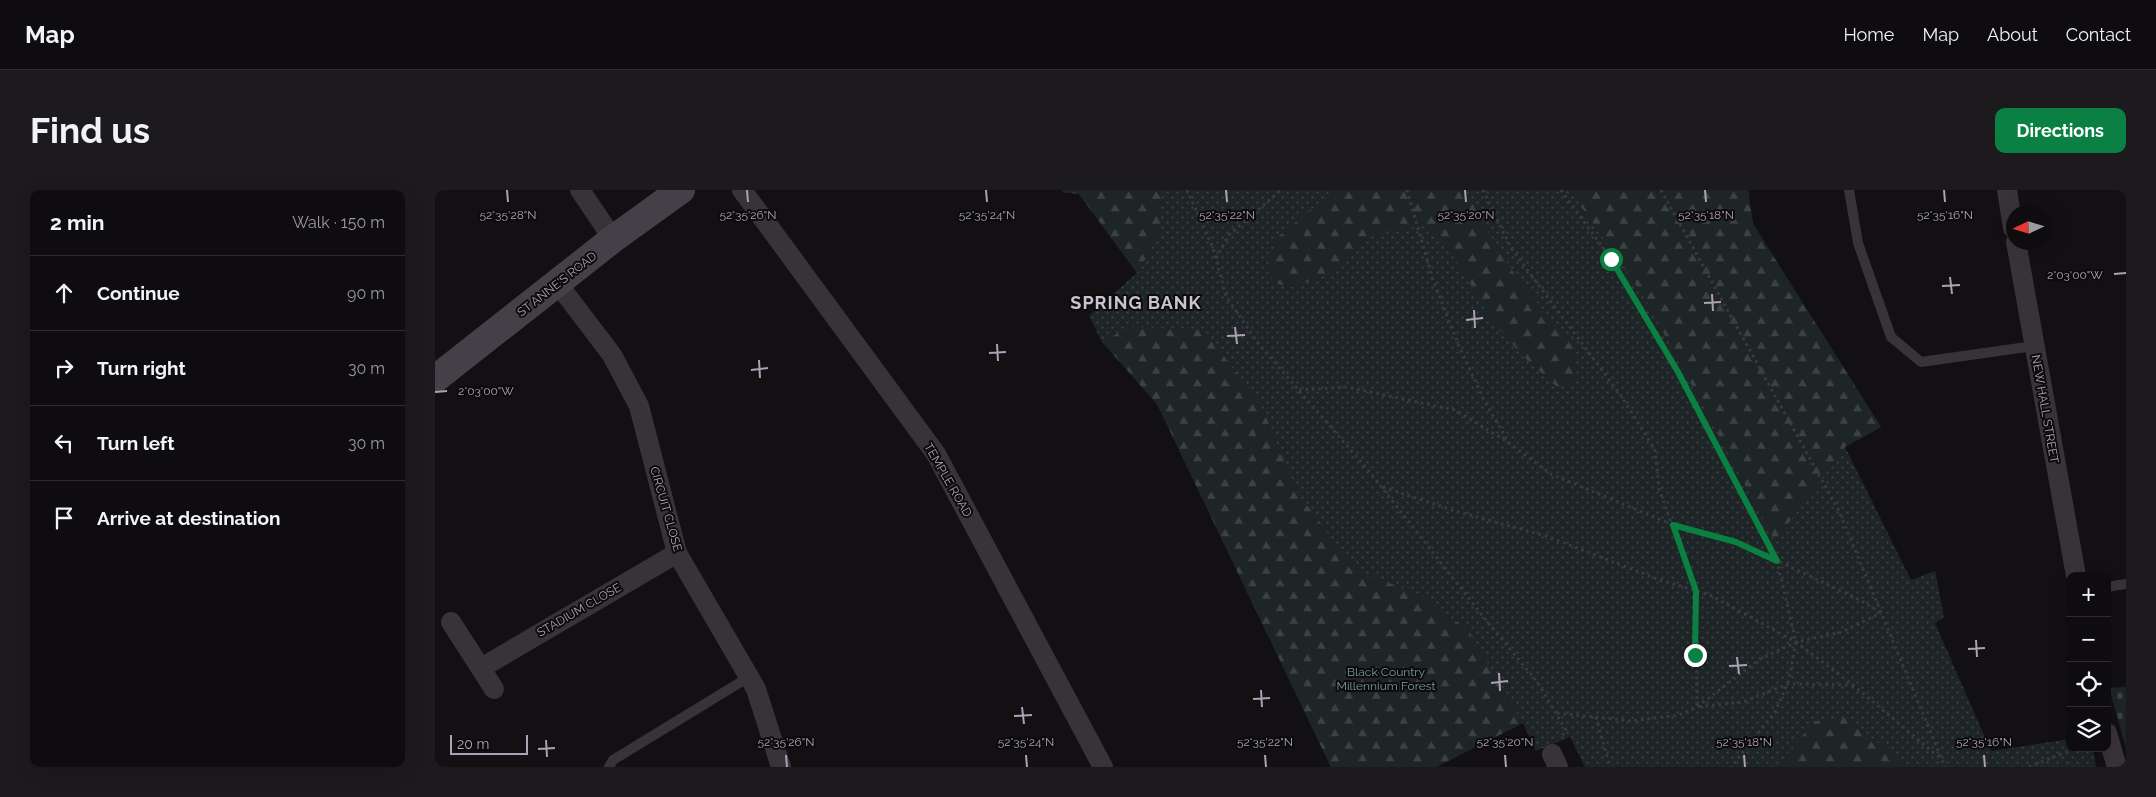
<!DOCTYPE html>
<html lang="en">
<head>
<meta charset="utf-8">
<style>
	body { margin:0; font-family:Raleway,sans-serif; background:#1c1a1c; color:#f1f3f6 }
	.controls { position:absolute; right:15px; bottom:15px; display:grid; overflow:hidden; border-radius:10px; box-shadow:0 5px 20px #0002 }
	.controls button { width:45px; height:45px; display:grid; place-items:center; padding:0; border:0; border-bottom:1px solid #2e2c2e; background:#0e0c0e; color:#f1f3f6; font:25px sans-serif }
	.compass { position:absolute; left:1571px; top:15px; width:45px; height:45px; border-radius:50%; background:#0e0c0e; box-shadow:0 5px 20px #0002; rotate:266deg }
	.scale { position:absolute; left:15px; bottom:12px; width:78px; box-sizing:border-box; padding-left:5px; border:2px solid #ada1b3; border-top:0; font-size:14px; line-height:18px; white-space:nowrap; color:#ada1b3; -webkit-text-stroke:4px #0c0b0c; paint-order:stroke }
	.stop { position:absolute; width:15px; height:15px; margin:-11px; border:4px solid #0b8043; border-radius:50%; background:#fff }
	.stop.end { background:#0b8043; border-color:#fff; box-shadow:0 1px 5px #0008 }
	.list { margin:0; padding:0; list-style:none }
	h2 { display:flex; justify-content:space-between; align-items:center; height:65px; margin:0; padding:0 20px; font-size:21px }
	h2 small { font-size:16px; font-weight:400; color:#9b9b9e }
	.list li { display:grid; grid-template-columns:32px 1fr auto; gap:15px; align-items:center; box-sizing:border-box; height:75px; padding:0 20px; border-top:1px solid #2e2c2e }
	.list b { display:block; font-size:19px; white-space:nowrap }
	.list em { font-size:16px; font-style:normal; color:#9b9b9e }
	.icon { flex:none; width:28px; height:28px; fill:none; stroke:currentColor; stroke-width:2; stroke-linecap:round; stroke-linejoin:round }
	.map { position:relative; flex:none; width:1691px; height:577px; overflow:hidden; border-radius:10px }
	header { display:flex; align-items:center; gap:30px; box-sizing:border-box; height:70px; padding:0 25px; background:#0e0c0e; border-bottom:1px solid #2e2c2e }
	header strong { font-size:24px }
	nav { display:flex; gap:28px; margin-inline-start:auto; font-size:18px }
	.intro { display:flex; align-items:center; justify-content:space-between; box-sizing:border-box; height:120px; padding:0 30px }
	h1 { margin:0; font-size:35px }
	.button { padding:12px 22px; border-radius:10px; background:#0b8043; color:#fff; font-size:18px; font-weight:700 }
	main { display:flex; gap:30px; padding:0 30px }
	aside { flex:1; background:#0e0c0e; border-radius:10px; box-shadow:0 5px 20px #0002 }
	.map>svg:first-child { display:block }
</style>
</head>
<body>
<header>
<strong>Map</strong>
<nav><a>Home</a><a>Map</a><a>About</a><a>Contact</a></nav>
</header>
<div class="intro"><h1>Find us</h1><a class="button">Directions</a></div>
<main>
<aside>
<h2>2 min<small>Walk · 150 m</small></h2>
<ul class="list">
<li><svg class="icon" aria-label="ahead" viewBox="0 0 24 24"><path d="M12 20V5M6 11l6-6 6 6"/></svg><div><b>Continue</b></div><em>90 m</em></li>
<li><svg class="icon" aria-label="right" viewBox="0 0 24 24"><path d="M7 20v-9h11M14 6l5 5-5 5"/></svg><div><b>Turn right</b></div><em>30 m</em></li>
<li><svg class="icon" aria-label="left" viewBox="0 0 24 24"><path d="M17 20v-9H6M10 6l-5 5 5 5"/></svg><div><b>Turn left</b></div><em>30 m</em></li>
<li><svg class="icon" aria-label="arrive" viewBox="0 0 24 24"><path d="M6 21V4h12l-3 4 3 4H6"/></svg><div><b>Arrive at destination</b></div></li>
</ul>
</aside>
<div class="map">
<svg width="1691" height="577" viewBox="0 0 1691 577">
	<defs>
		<pattern id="grass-dots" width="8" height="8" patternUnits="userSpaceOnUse" patternTransform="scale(1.25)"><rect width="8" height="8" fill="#1e2526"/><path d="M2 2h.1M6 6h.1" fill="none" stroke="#3c4243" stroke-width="1.8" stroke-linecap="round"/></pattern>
		<pattern id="forest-firs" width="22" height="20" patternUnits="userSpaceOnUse" patternTransform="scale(1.25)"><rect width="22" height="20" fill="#1e2526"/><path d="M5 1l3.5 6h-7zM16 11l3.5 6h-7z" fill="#3c4243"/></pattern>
		<pattern id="cemetery-stones" width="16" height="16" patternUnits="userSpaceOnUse" patternTransform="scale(1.25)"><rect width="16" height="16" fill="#1e2526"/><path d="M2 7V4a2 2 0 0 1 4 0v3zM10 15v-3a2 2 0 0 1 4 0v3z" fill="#3c4243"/></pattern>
	</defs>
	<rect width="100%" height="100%" fill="#121012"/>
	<polygon fill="url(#grass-dots)" points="628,0 1313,0 1318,34 1446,237 1410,257 1476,390 1500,381 1509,427 1500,433 1556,561 1635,549 1635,558 1658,558 1661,577 1150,577 1135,547 1101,561 1088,533 1001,577 896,577 722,214 667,152 654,126 702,83 644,4 627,2"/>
	<g fill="url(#forest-firs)">
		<polygon points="628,0 727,0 725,44 702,83 644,4 627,2"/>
		<polygon points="900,0 1031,0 1045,29 1082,88 1139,158 1138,192 1122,197 1092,170 1055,129 1029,82 995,35 951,40 926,51 891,85 858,97 838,93 833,70 845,45"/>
		<polygon points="1135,0 1313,0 1318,34 1446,237 1410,257 1340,351 1210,108"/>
		<polygon points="694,137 769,139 827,218 863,303 921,381 984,404 1034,441 1088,533 1001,577 896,577 722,214 667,152"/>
		<polygon points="1410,528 1475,577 1345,577 1351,565 1380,531"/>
	</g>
	<polygon fill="url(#cemetery-stones)" points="1691,497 1691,558 1674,498"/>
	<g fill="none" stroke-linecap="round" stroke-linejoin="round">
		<g stroke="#3e3940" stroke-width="3" stroke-dasharray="2.5 4" stroke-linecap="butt">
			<polyline points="752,0 778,58 791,106 822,152 933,280 1050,429 1103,493 1131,540 1127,546"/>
			<polyline points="972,0 998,90 1024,156 1049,210 1074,253 1116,284 1238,335 1301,351 1425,410 1446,423"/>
			<polyline points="1048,0 1076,58 1187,207 1220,260 1224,299 1261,401 1262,517 1308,512 1353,494 1418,495"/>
			<polyline points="1126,0 1176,69 1243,182 1342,371 1361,452 1354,490 1340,522 1296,577"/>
			<polyline points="1226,0 1404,321 1510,577"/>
			<polyline points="781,68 794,45 846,0"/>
			<polyline points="864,200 912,197 1020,220 1074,253"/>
			<polyline points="948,297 1020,321 1111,346 1225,390 1275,405 1361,452 1418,495 1506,569"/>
			<polyline points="1122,523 1196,531 1244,525 1262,517 1325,469 1361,452 1407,442 1446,423"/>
			<polyline points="1161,527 1175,577"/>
			<polyline points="1594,577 1641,558"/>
		</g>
		<g stroke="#383339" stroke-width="10">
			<polyline points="1414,0 1423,53 1456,147 1486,172 1599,156"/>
			<polyline points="1672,397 1691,394"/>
			<polyline points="174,577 178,570 314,487"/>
		</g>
		<g stroke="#383339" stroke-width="20">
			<polyline points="145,0 178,49"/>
			<polyline points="307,0 501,264 668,577"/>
			<polyline points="1572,0 1578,38"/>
			<polyline points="1581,52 1641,386"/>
			<polyline points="123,94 177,165 204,216 242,363 321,499 346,577"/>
			<polyline points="16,432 59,499"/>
			<polyline points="46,478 242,363"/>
			<polyline points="1672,543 1682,577"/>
			<polyline points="1117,564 1123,577"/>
		</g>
		<polyline stroke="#453f47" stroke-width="28" points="0,189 178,49 246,0"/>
	</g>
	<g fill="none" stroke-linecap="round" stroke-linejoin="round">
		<polyline stroke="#0b8043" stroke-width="6" points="1176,69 1243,182 1342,371 1301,352 1238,335 1261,401 1260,465"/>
	</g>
	<path fill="none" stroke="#ada1b3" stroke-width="2" d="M72,0L73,12M312,0L313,12M551,0L552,12M791,0L792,12M1030,0L1031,12M1270,0L1271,12M1509,0L1510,12M1679,84L1691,83M1515,87L1517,104M1507,96L1525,95M1277,104L1278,121M1269,113L1286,112M1039,120L1040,138M1031,130L1048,128M800,137L802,154M792,146L810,145M562,154L563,171M554,163L571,162M324,170L325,188M316,180L333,178M0,202L12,201M1541,450L1542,467M1533,459L1550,458M1302,467L1304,484M1294,476L1312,475M1064,483L1065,501M1056,493L1073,491M826,500L827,517M818,509L835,508M587,517L589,534M579,526L597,525M111,550L112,567M103,559L120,558M351,565L352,577M591,565L592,577M830,565L831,577M1070,565L1071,577M1309,565L1310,577M1549,565L1550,577"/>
	<g text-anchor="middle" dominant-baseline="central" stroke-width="4" stroke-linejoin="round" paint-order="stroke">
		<g font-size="12" fill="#ada1b3" stroke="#0c0b0c">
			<text transform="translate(122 94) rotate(-38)">ST ANNE'S ROAD</text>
			<text transform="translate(1610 219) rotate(80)">NEW HALL STREET</text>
			<text transform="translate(513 290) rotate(60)">TEMPLE ROAD</text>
			<text transform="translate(231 319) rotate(74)">CIRCUIT CLOSE</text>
			<text transform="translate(144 420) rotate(-30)">STADIUM CLOSE</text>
		</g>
		<g font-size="12" fill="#769d9f" stroke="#0c0b0c">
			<text x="951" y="482">Black Country<tspan x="951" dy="14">Millennium Forest</tspan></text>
		</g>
		<g font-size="18" font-weight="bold" letter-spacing="1" fill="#cbc2cf" stroke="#0c0b0c">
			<text x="701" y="112">SPRING BANK</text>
		</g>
	</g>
	<g font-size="12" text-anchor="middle" fill="#ada1b3" stroke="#0c0b0c" stroke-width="4" stroke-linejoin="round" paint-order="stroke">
		<text x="73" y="29">52°35'28"N</text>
		<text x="313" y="29">52°35'26"N</text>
		<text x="552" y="29">52°35'24"N</text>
		<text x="792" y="29">52°35'22"N</text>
		<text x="1031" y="29">52°35'20"N</text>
		<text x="1271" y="29">52°35'18"N</text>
		<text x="1510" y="29">52°35'16"N</text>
		<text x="1640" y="89">2°03'00"W</text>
		<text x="51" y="205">2°03'00"W</text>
		<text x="351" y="556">52°35'26"N</text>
		<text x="591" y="556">52°35'24"N</text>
		<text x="830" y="556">52°35'22"N</text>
		<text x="1070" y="556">52°35'20"N</text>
		<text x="1309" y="556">52°35'18"N</text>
		<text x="1549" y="556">52°35'16"N</text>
	</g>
</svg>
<div class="controls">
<button>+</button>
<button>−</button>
<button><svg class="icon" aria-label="locate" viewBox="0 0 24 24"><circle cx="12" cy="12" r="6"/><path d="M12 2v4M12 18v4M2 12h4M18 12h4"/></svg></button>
<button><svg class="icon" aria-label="layers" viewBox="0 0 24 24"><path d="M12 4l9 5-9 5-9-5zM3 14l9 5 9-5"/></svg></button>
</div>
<svg class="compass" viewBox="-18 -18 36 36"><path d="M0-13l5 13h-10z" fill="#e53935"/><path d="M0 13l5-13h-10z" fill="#9b9b9e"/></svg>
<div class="scale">20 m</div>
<div class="stop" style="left:1176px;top:69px"></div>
<div class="stop end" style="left:1260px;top:465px"></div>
</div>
</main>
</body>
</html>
